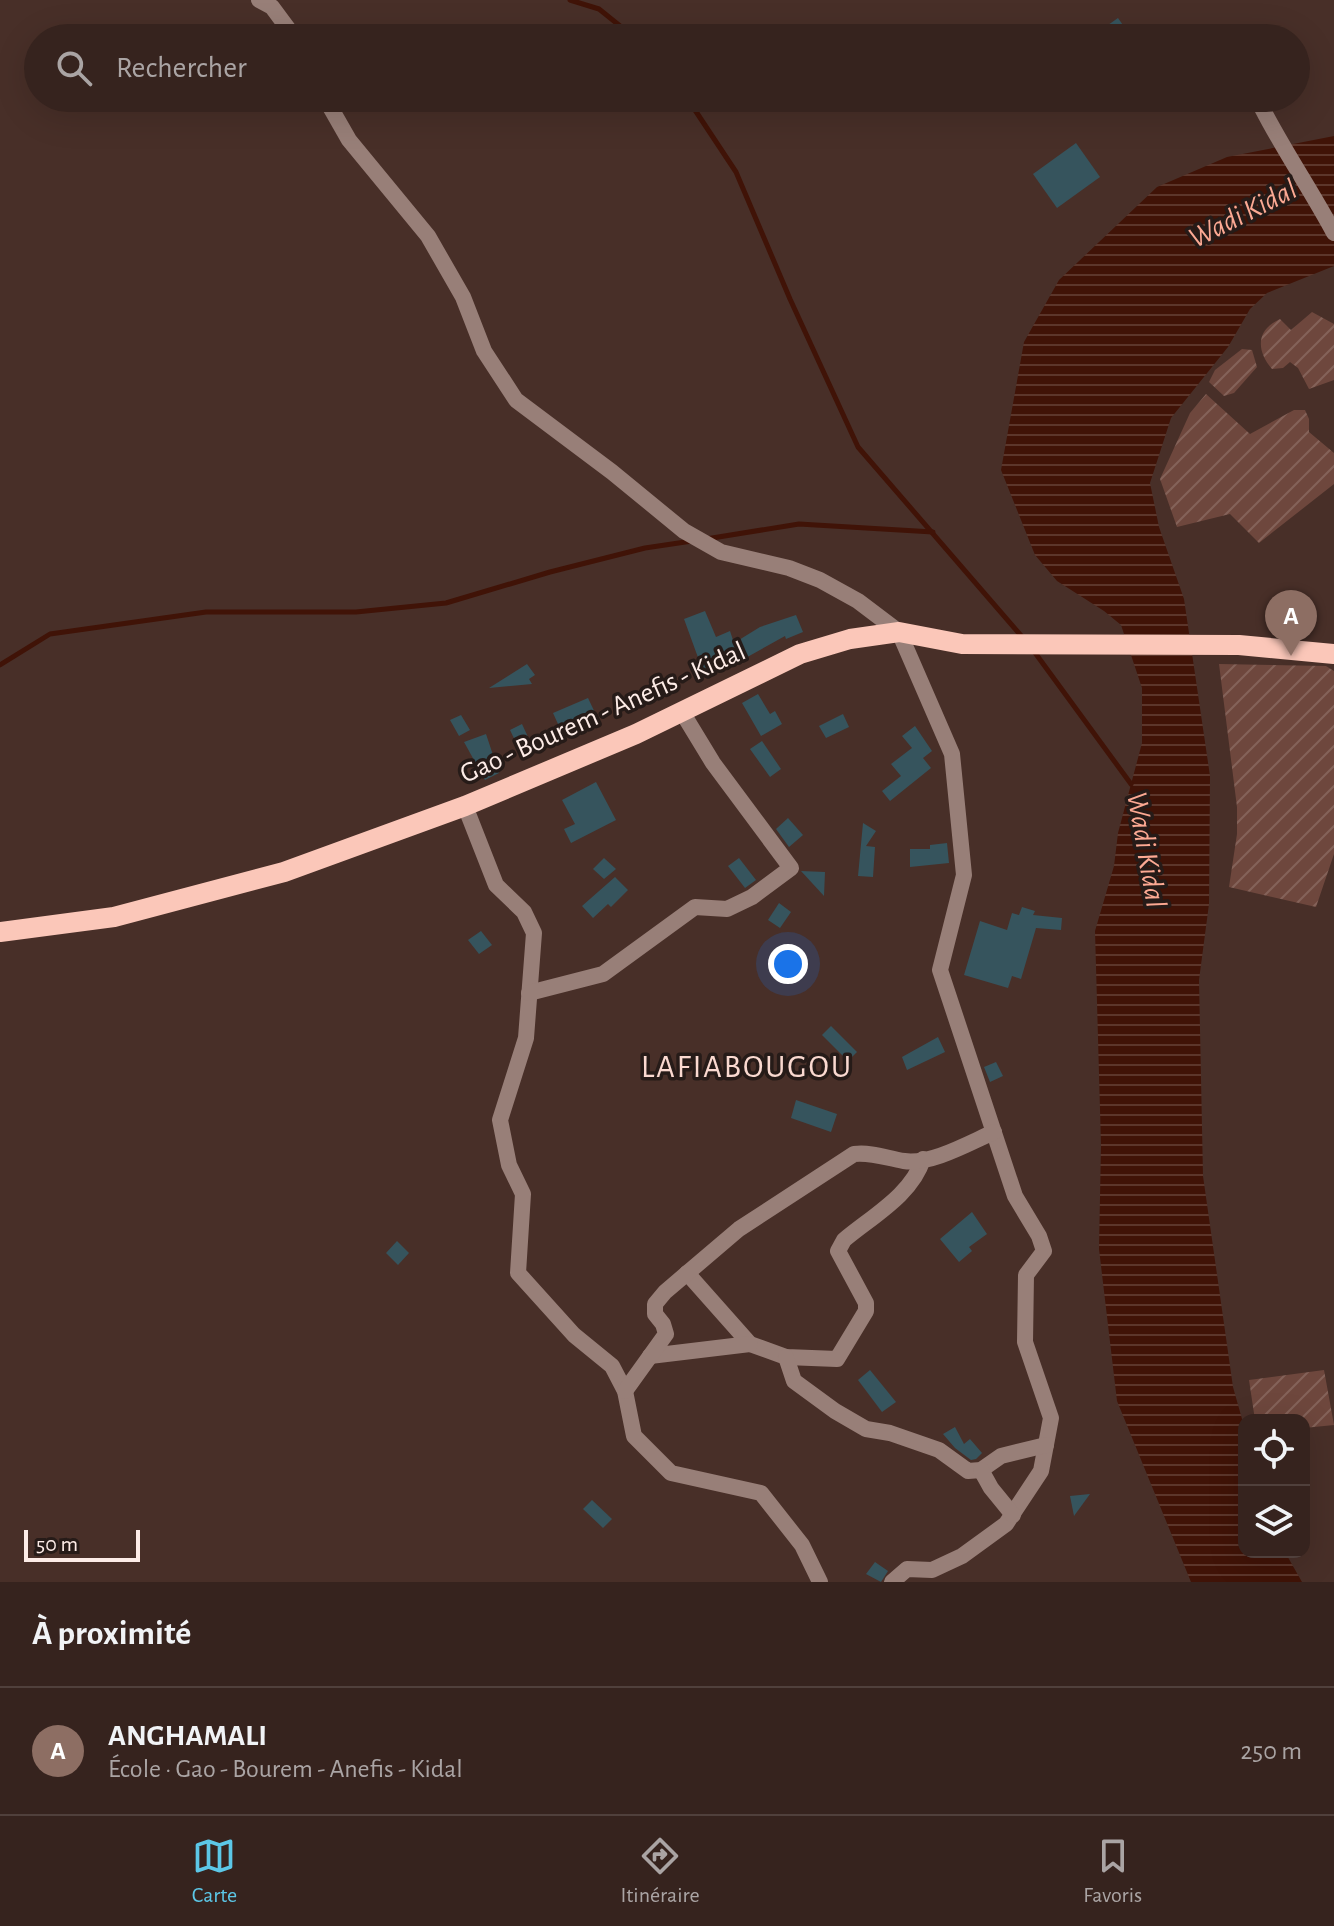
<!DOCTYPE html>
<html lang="fr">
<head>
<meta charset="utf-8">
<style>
	body { margin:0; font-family:"Alegreya Sans",sans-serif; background:#3d2b27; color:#f1f3f6 }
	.controls { position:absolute; right:24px; bottom:24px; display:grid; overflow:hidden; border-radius:16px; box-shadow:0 8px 32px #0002 }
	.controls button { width:72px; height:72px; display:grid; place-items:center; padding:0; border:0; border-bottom:2px solid #50403c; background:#36231e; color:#f1f3f6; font:40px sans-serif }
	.scale { position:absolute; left:24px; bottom:20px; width:116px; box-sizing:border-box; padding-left:8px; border:4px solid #fdece7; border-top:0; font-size:22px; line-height:28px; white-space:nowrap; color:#fdece7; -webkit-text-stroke:6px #261b18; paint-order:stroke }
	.you { position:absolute; left:788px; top:964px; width:28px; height:28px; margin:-20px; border:6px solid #fff; border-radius:50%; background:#1a73e8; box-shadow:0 0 0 12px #1a73e833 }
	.badge { display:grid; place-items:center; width:52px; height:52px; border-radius:50%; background:#5cc7e7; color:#fff; font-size:26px; font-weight:700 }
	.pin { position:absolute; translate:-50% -66px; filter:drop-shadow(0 2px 4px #0008) }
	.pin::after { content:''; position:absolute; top:42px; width:28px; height:24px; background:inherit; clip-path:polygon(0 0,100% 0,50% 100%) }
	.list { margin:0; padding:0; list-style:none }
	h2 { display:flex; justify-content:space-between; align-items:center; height:104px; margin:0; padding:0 32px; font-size:34px }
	h2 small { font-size:26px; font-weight:400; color:#aaa4a4 }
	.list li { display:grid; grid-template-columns:52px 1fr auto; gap:24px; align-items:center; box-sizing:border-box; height:128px; padding:0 32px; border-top:2px solid #50403c }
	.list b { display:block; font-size:30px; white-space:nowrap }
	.list p { margin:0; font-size:26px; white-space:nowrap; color:#aaa4a4 }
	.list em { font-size:26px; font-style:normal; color:#aaa4a4 }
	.icon { flex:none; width:44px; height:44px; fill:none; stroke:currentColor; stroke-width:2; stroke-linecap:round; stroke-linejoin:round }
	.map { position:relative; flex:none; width:1334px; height:1582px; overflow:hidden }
	.search { position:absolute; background:#36231e; box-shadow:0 8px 32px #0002; left:24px; right:24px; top:24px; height:88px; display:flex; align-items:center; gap:20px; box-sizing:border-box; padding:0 28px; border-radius:44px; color:#aaa4a4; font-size:30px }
	.sheet { height:232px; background:#36231e }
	nav { display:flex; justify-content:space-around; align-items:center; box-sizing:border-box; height:112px; border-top:2px solid #50403c; background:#36231e; font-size:22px; color:#aaa4a4 }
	nav a { display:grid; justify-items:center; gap:4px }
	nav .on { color:#5cc7e7 }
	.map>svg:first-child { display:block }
</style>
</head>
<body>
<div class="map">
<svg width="1334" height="1582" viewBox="0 0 1334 1582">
	<defs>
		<pattern id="garden-furrows" width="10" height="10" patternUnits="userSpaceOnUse" patternTransform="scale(2)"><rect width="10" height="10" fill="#6e473d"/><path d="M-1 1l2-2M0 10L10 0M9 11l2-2" fill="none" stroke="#846259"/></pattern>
		<pattern id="water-rules" width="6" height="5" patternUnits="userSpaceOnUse" patternTransform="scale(2)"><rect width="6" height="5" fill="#401307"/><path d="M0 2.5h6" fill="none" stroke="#5c362b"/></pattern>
	</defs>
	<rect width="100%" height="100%" fill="#482f28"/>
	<g fill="url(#garden-furrows)">
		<path d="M1312,312L1334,324V380L1309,389L1298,368L1290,362L1283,368L1272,369C1256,350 1256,330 1280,319L1291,330Z"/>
		<polygon points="1242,349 1252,350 1257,367 1234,393 1224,396 1209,382 1215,370"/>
		<polygon points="1206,394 1250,434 1294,410 1305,410 1309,419 1309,432 1334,453 1334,484 1259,543 1230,514 1177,527 1160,479 1190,413"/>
		<polygon points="1219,664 1326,666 1334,671 1334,854 1316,907 1229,887 1237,834 1237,807"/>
		<polygon points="1324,1370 1334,1425 1304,1428 1304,1420 1255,1420 1249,1380"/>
	</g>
	<polygon fill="url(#water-rules)" points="1334,136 1334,266 1267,293 1250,309 1228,347 1171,418 1150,483 1159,527 1184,599 1210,776 1209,904 1199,980 1203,1176 1233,1387 1244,1426 1244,1552 1285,1552 1302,1582 1191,1582 1117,1401 1099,1249 1101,1145 1095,931 1114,866 1118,833 1142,743 1142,688 1121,625 1104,611 1057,581 1035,555 1001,470 1024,342 1059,280 1157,187 1227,157"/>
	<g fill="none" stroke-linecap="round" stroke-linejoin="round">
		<g stroke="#401307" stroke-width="5">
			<polyline points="570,0 599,9 635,38"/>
			<polyline points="687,98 736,172 790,299 858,447 1024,639"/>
			<polyline points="706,539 799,524 933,532"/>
			<polyline points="1033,650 1131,784"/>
			<polyline points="0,665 50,634 206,612 356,612 446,603 550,572 645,548 692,541"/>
		</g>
	</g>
	<g fill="#36545d">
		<polygon points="1118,18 1132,38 1117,38 1108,25"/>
		<polygon points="1076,143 1100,177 1057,208 1033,174"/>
		<polygon points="705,611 716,637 730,631 734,643 760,627 796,615 803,632 786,639 785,636 742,660 704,674 684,619"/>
		<polygon points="527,664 535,675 529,679 532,684 489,688"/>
		<polygon points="758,694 770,714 775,711 782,724 761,736 742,703"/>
		<polygon points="588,698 598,719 563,735 553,713"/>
		<polygon points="843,714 849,727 826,738 819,726"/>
		<polygon points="461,715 470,730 459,736 450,720"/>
		<polygon points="522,724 534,750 522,755 510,730"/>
		<polygon points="915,726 932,751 923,758 931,768 890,801 882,791 901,776 891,764 912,748 902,736"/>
		<polygon points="486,734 499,773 485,780 464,742"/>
		<polygon points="762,741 781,769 770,777 750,749"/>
		<polygon points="596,782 616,820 571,843 564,829 575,824 562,800"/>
		<polygon points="788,818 803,835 789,847 776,829"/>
		<polygon points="863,823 876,831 866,846 875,847 873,877 858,876"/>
		<polygon points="947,843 949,863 910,867 910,849 930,849 930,845"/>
		<polygon points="604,858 616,869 604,879 593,869"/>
		<polygon points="739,858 756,880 745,888 728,866"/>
		<polygon points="801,871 825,872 824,896"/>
		<polygon points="615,877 628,890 611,907 608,904 593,918 582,906"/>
		<polygon points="779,903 791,912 780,928 768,920"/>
		<polygon points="1022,907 1035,911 1033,915 1062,918 1061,930 1036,928 1021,979 1012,976 1008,988 964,975 980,921 1007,930 1012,913 1019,915"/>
		<polygon points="481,931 492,945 479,954 468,940"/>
		<polygon points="831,1026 857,1052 848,1061 822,1035"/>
		<polygon points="938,1037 945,1052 907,1070 902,1057"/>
		<polygon points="996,1062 1003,1076 990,1082 984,1067"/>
		<polygon points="796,1100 837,1114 831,1132 791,1118"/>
		<polygon points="972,1212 987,1234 969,1247 972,1251 959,1262 940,1239"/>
		<polygon points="397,1241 409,1253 398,1265 386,1253"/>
		<polygon points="870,1370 896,1402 882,1412 858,1380"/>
		<polygon points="955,1427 964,1444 970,1439 982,1453 976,1459 971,1460 955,1448 943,1434"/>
		<polygon points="1090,1494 1074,1516 1070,1496"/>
		<polygon points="592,1500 612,1519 603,1528 583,1509"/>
		<polygon points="875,1562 888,1571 881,1582 866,1574"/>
	</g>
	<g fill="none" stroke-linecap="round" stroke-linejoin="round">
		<g stroke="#987f78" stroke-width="16">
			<polyline points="259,0 272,7 295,38"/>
			<polyline points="325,98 349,140 428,236 463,297 484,351 516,400 612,472 684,531 721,552 789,568 820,580 858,601 899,632 952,754 964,875 940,970 1015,1196 1039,1236 1044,1251 1026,1275 1025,1342 1051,1418 1041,1471 1006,1524 962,1556 932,1570 907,1569 892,1582"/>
			<path d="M1262,108C1284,151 1311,190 1334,233"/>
			<polyline points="465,806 496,885 524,912 534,933 526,1038 500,1120 509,1165 523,1194 518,1273 574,1335 612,1366 625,1391 634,1436 671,1473 761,1493 802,1545 820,1582"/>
			<polyline points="529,993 603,974 695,907 727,909 752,897 791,868 713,763 682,712"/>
			<path d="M687,1273L750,1344L786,1357L837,1359L866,1311V1303L838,1251L844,1240C871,1217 912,1195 923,1159"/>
			<polyline points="650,1356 750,1344"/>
			<polyline points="786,1357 794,1381 835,1411 866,1429 890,1433 939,1450 968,1471 981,1470 1001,1456 1046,1445"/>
			<path d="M625,1391L666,1334L663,1324L655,1314V1304L665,1292L739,1229L854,1154C872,1152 886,1158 904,1161C931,1165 969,1143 994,1132"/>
			<polyline points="981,1470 991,1488 1013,1515"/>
		</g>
		<polyline stroke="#fbc7b9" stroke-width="20" points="0,932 114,917 284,872 465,806 636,734 800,654 850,639 899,632 962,644 1239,645 1334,654"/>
	</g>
	<g text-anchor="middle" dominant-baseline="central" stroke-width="7" stroke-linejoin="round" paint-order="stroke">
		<g font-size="28" fill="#fdece7" stroke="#261b18">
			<text transform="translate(603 713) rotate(-24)">Gao - Bourem - Anefis - Kidal</text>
		</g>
		<g font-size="30" font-style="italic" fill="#fca993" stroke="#261b18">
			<text transform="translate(1243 214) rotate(-27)">Wadi Kidal</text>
			<text transform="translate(1146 850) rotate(80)">Wadi Kidal</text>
		</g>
		<g font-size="32" letter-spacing="2" fill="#fad9d0" stroke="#261b18">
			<text x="747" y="1067">LAFIABOUGOU</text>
		</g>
	</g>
</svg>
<div class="controls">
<button><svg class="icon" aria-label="locate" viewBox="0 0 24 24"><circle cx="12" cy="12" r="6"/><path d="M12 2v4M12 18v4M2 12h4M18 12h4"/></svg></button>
<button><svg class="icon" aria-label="layers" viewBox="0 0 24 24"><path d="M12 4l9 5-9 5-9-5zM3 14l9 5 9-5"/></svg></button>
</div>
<div class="scale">50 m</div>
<div class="you"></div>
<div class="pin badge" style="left:1291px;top:656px;background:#8d6e63">A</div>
<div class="search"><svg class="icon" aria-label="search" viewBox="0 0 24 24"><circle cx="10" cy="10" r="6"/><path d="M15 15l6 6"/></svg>Rechercher</div>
</div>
<section class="sheet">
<h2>À proximité<small></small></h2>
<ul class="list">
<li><span class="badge" style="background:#8d6e63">A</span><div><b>ANGHAMALI</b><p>École · Gao - Bourem - Anefis - Kidal</p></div><em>250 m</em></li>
</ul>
</section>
<nav>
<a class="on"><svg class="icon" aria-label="map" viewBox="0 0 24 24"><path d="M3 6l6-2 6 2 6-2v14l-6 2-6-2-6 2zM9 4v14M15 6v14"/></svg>Carte</a>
<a><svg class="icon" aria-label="directions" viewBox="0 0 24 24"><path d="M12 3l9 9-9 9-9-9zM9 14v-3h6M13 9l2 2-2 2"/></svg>Itinéraire</a>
<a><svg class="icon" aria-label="saved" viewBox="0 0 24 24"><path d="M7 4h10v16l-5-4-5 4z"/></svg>Favoris</a>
</nav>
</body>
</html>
